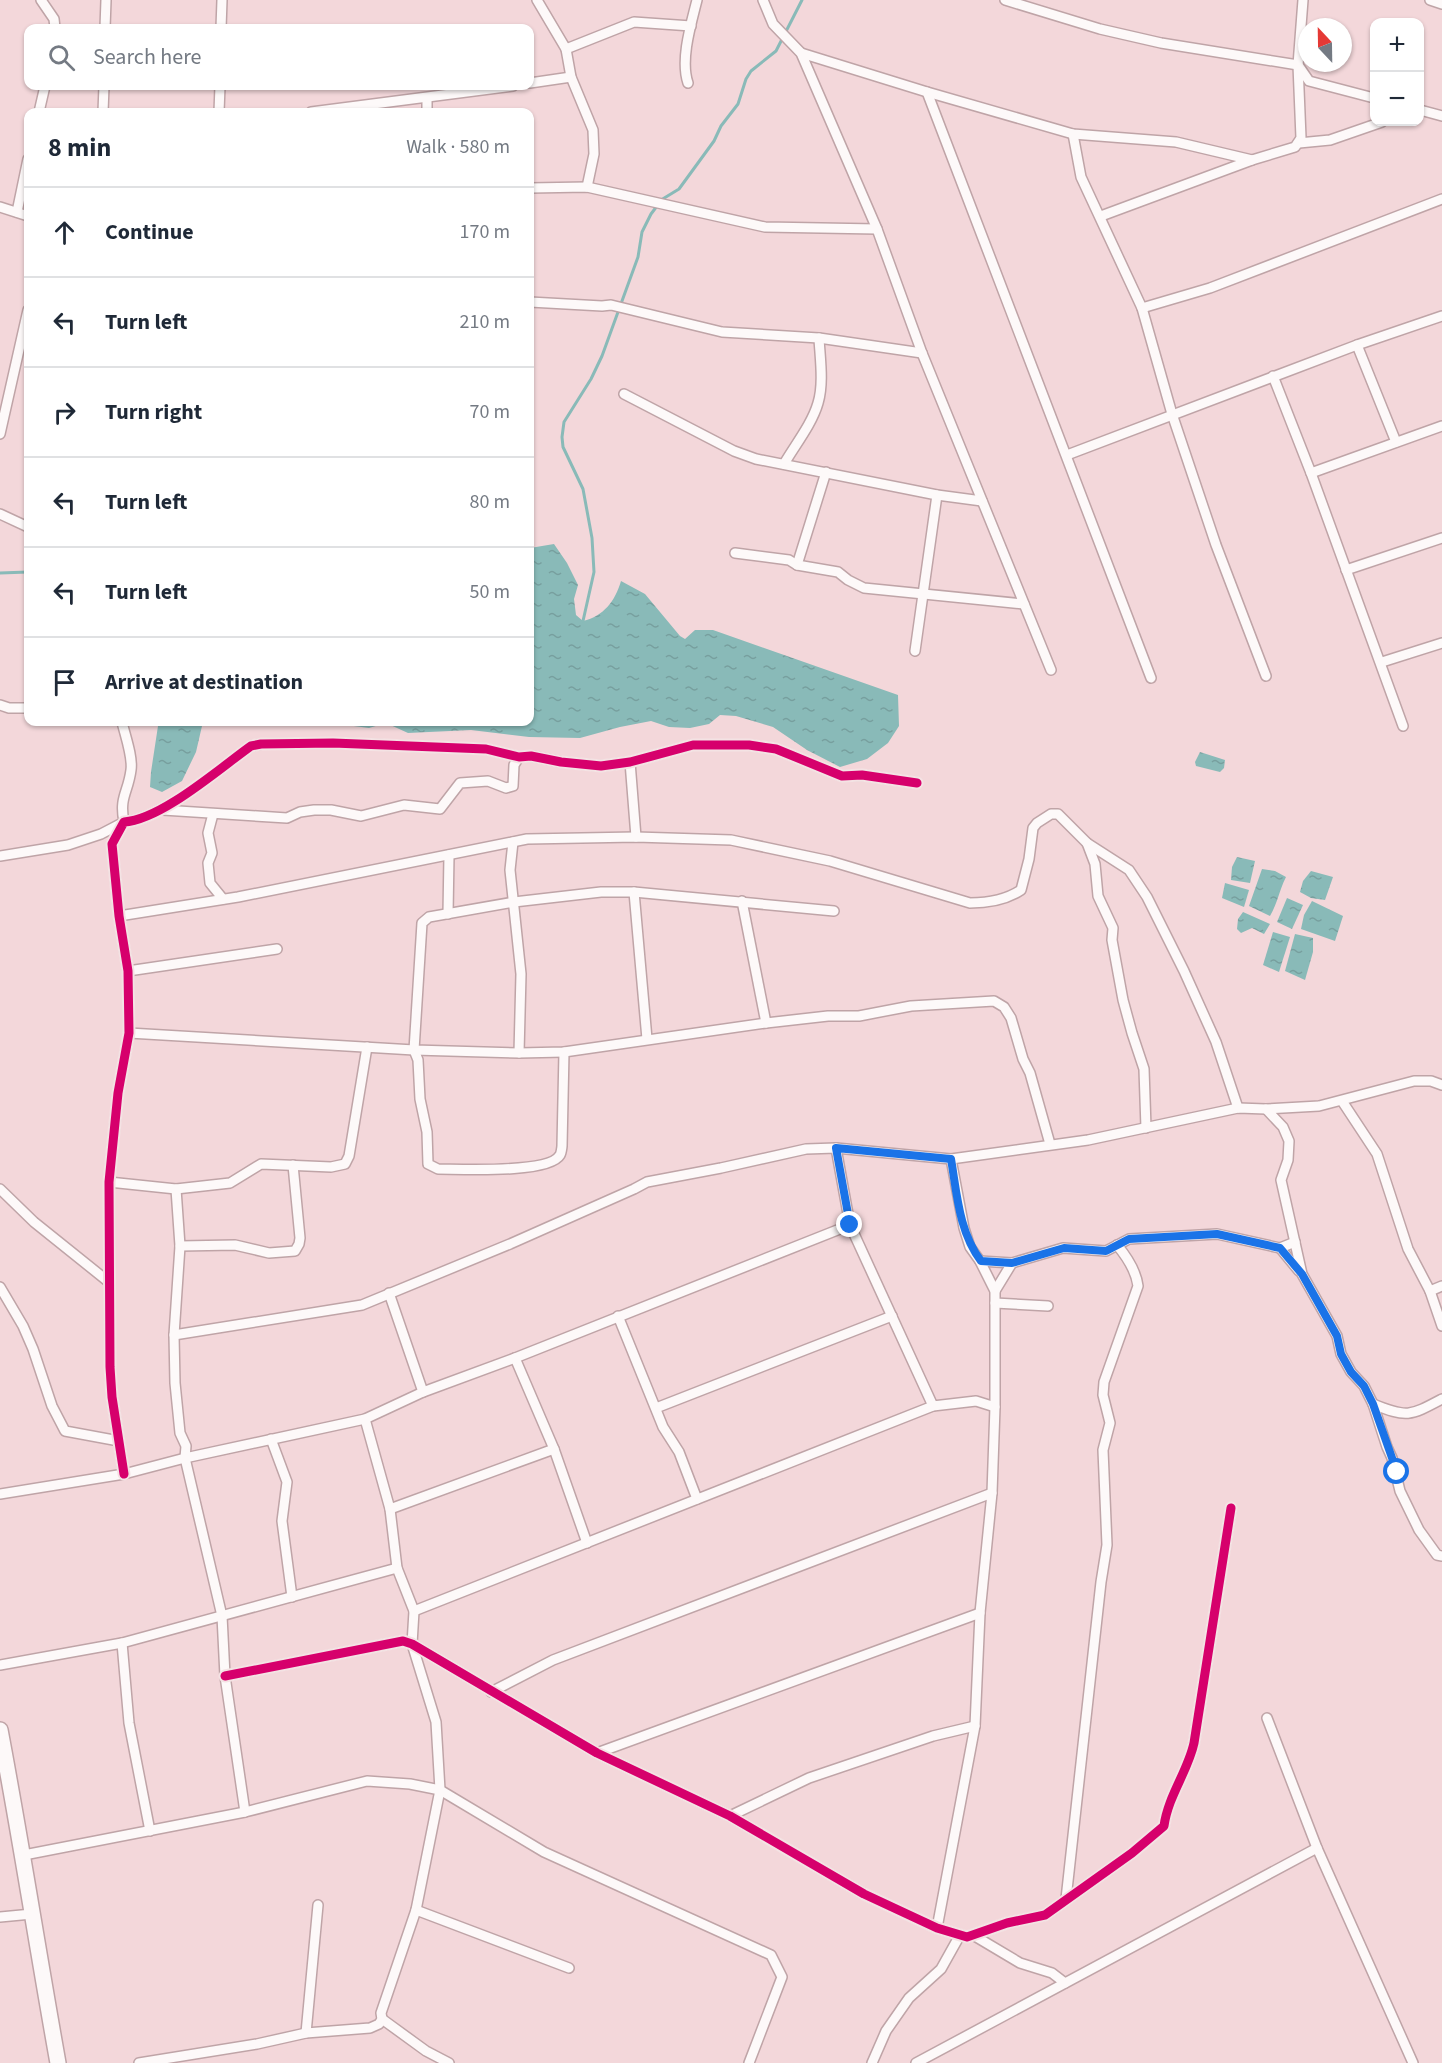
<!DOCTYPE html>
<html lang="en">
<head>
<meta charset="utf-8">
<style>
	body { margin:0; font-family:"Source Sans 3",sans-serif; background:#f2f2f3; color:#1f2937 }
	.controls { position:absolute; right:18px; top:18px; display:grid; overflow:hidden; border-radius:12px; box-shadow:0 2px 4px #0004 }
	.controls button { width:54px; height:54px; display:grid; place-items:center; padding:0; border:0; border-bottom:2px solid #e0e1e3; background:#fff; color:#1f2937; font:30px sans-serif }
	.compass { position:absolute; left:1298px; top:18px; width:54px; height:54px; border-radius:50%; background:#fff; box-shadow:0 2px 4px #0004; rotate:338deg }
	.stop { position:absolute; width:18px; height:18px; margin:-14px; border:4px solid #1a73e8; border-radius:50%; background:#fff }
	.stop.end { background:#1a73e8; border-color:#fff; box-shadow:0 2px 6px #0008 }
	.list { margin:0; padding:0; list-style:none }
	h2 { display:flex; justify-content:space-between; align-items:center; height:78px; margin:0; padding:0 24px; font-size:26px }
	h2 small { font-size:20px; font-weight:400; color:#747a83 }
	.list li { display:grid; grid-template-columns:39px 1fr auto; gap:18px; align-items:center; box-sizing:border-box; height:90px; padding:0 24px; border-top:2px solid #e0e1e3 }
	.list b { display:block; font-size:22px; white-space:nowrap }
	.list em { font-size:20px; font-style:normal; color:#747a83 }
	.icon { flex:none; width:33px; height:33px; fill:none; stroke:currentColor; stroke-width:2; stroke-linecap:round; stroke-linejoin:round }
	.map { position:relative; flex:none; width:1442px; height:2063px; overflow:hidden }
	.search { position:absolute; background:#fff; box-shadow:0 2px 4px #0004; left:24px; top:24px; width:510px; height:66px; display:flex; align-items:center; gap:15px; box-sizing:border-box; padding:0 21px; border-radius:12px; color:#747a83; font-size:22px }
	.panel { position:absolute; background:#fff; box-shadow:0 2px 4px #0004; left:24px; top:108px; width:510px; height:618px; border-radius:12px }
	.map>svg:first-child { display:block }
</style>
</head>
<body>
<div class="map">
<svg width="1442" height="2063" viewBox="0 0 1442 2063">
	<defs>
		<pattern id="water-ripples" width="26" height="14" patternUnits="userSpaceOnUse" patternTransform="scale(1.5)"><rect width="26" height="14" fill="#89bab8"/><path d="M2 4q2-2 4 0t4 0M15 11q2-2 4 0t4 0" fill="none" stroke="#779f9e"/></pattern>
	</defs>
	<rect width="100%" height="100%" fill="#f3d7da"/>
	<g fill="url(#water-ripples)">
		<path d="M554,544L567,563L578,585L574,599L576,615L583,621C604,616 615,601 621,581L645,594L680,636L685,639L695,630H713L898,695L899,726L888,743L867,759L840,767L807,750L773,727L736,716L720,715L709,724L690,728L669,727L651,721L620,727L580,738L529,737L471,730L408,733L386,723L369,728L323,722H530V548Z"/>
		<polygon points="151,722 210,722 202,726 196,752 182,781 162,792 150,787 151,772 158,726"/>
		<polygon points="1200,752 1225,760 1224,768 1220,772 1196,766 1195,762"/>
		<polygon points="1237,857 1255,861 1250,883 1231,880 1232,867"/>
		<path d="M1262,869L1275,871L1286,877C1279,891 1278,902 1270,916L1249,906Z"/>
		<polygon points="1311,871 1333,877 1325,900 1311,898 1300,892 1303,881"/>
		<polygon points="1225,883 1249,890 1244,907 1222,898"/>
		<polygon points="1287,898 1303,905 1292,929 1277,922"/>
		<polygon points="1312,901 1343,916 1335,941 1301,929 1304,915"/>
		<polygon points="1243,912 1270,924 1264,934 1252,928 1241,933 1237,929 1238,919"/>
		<polygon points="1273,932 1290,937 1279,972 1263,965"/>
		<polygon points="1295,934 1313,938 1313,952 1305,980 1285,971"/>
	</g>
	<g fill="none" stroke-linecap="round" stroke-linejoin="round">
		<g stroke="#89bab8" stroke-width="3">
			<polyline points="661,200 679,189 714,141 721,126 738,104 746,79 751,71 776,51 802,0"/>
			<polyline points="0,573 28,572"/>
			<polyline points="583,621 594,572 592,538 583,489 563,447 562,437 564,422 591,379 602,356 638,257 642,232 651,214 657,206"/>
		</g>
		<defs>
			<g id="street">
				<polyline points="41,0 54,19 55,28"/>
				<polyline points="537,0 566,49 571,77 593,130 594,154 587,187"/>
				<polyline points="763,0 773,24 801,53 877,229 922,353 1051,670"/>
				<polyline points="1005,0 1100,29 1161,43 1298,65 1309,81 1374,98"/>
				<polyline points="1430,0 1442,4"/>
				<polyline points="105,28 106,0"/>
				<polyline points="221,28 222,0"/>
				<polyline points="566,49 634,22 691,26"/>
				<polyline points="801,53 927,92 1073,134 1176,142 1252,160 1295,147 1301,138 1298,65 1303,0"/>
				<polyline points="530,83 571,77"/>
				<path d="M688,83C680,60 691,24 697,0"/>
				<polyline points="927,92 1151,678"/>
				<polyline points="427,98 427,112"/>
				<polyline points="1420,110 1442,116"/>
				<polyline points="39,112 45,86"/>
				<polyline points="103,112 104,86"/>
				<polyline points="219,112 220,86"/>
				<polyline points="311,112 513,86"/>
				<polyline points="1073,134 1081,177 1142,308 1172,414 1216,545 1266,676"/>
				<polyline points="1299,143 1330,140 1382,122"/>
				<polyline points="530,188 587,187 765,227 877,229"/>
				<polyline points="0,207 28,216"/>
				<polyline points="17,212 28,159"/>
				<polyline points="1101,216 1252,160"/>
				<polyline points="530,302 602,306 611,305 722,332 819,338 922,353"/>
				<polyline points="1142,308 1210,288 1442,199"/>
				<polyline points="1357,345 1396,442"/>
				<polyline points="1273,376 1311,473 1403,726"/>
				<polyline points="624,394 734,451 756,459 937,495 982,501"/>
				<polyline points="0,434 28,310"/>
				<polyline points="1067,455 1357,345 1442,316"/>
				<path d="M784,464C795,445 812,424 818,403C824,383 820,358 819,338"/>
				<polyline points="1311,473 1442,426"/>
				<polyline points="0,514 28,527"/>
				<polyline points="735,553 789,560 797,565 838,572 848,580 864,588 1024,604"/>
				<polyline points="797,565 826,472"/>
				<polyline points="1346,570 1442,538"/>
				<polyline points="915,651 937,495"/>
				<polyline points="1382,662 1442,643"/>
				<polyline points="0,705 9,708 28,708"/>
				<polyline points="630,762 636,837"/>
				<polyline points="163,810 287,818 300,812 314,810 331,810 361,816 404,805 440,809 460,783 488,781 506,788 513,786 514,765 519,757"/>
				<polyline points="213,814 208,833 212,853 208,863 210,883 223,899"/>
				<polyline points="513,842 510,870 521,974 519,1053"/>
				<polyline points="1087,843 1095,864 1098,896 1113,928 1112,940 1123,1000 1132,1033 1144,1069 1146,1128"/>
				<path d="M0,856L68,845L101,834L124,822C119,797 128,793 131,770C133,757 125,735 122,722"/>
				<polyline points="634,892 647,1039"/>
				<polyline points="742,901 766,1023"/>
				<polyline points="448,914 449,855"/>
				<path d="M119,916L238,897L527,839L636,837L731,840L830,861L970,903C987,903 1006,900 1021,890L1029,859L1033,828L1037,823L1051,814H1058L1087,843L1129,870L1147,897L1184,971L1216,1042L1238,1108"/>
				<polyline points="128,971 277,949"/>
				<polyline points="129,1033 414,1050 519,1053 564,1052 766,1023 828,1016 859,1016 911,1006 994,1001 1004,1007 1011,1018 1023,1059 1030,1073 1050,1144"/>
				<path d="M564,1052L562,1146C562,1147 561,1154 560,1155C549,1174 460,1169 438,1169L428,1164L427,1132L420,1099L418,1060L414,1050L422,923L429,917L514,902L601,892H634L834,911"/>
				<polyline points="1342,1101 1377,1154 1408,1249 1430,1291 1442,1326"/>
				<polyline points="1266,1109 1283,1127 1289,1141 1288,1160 1281,1180 1302,1274 1337,1336 1341,1354 1351,1372 1364,1386 1373,1404 1387,1447 1392,1458 1400,1491 1419,1530 1437,1555 1442,1556"/>
				<polyline points="836,1148 850,1225 933,1406"/>
				<polyline points="109,1182 176,1189 230,1183 261,1164 331,1167 345,1164 349,1156 367,1047"/>
				<polyline points="0,1189 34,1222 110,1283"/>
				<polyline points="176,1189 180,1246 174,1335 175,1383 180,1433 186,1446 185,1458 222,1616 225,1676 245,1812"/>
				<polyline points="180,1246 235,1245 269,1253 295,1251 299,1244 300,1238 293,1165"/>
				<polyline points="1280,1248 1299,1271"/>
				<polyline points="980,1261 1012,1263 1063,1248 1106,1251 1129,1239 1217,1234 1280,1248 1295,1242"/>
				<polyline points="0,1287 23,1326 33,1349 52,1406 65,1431 119,1441"/>
				<polyline points="995,1291 1012,1263"/>
				<polyline points="1430,1291 1442,1286"/>
				<polyline points="389,1293 423,1392"/>
				<polyline points="995,1303 1048,1306"/>
				<polyline points="618,1316 663,1427 679,1452 697,1499"/>
				<polyline points="174,1335 362,1305 510,1244 634,1189 647,1182 721,1168 806,1149 836,1148 951,1159 1088,1140 1238,1108 1266,1109 1319,1106 1414,1081 1431,1081 1442,1085"/>
				<polyline points="515,1358 554,1449 587,1543"/>
				<path d="M1373,1404C1407,1418 1410,1416 1442,1399"/>
				<polyline points="656,1408 892,1316"/>
				<polyline points="271,1439 287,1482 282,1521 292,1597"/>
				<path d="M124,1474L112,1397L110,1367L109,1182L118,1093L129,1033L128,971L119,916L112,844L124,822C161,820 220,768 251,746L261,744L333,743L486,749L519,757L531,756L561,762L601,766L630,762L693,745H749L776,749L842,776L862,775L917,783"/>
				<polyline points="0,1494 124,1474 185,1458 365,1419 423,1392 515,1358 850,1225"/>
				<polyline points="390,1509 554,1449"/>
				<polyline points="414,1611 933,1406 976,1401 995,1407"/>
				<polyline points="122,1643 129,1723 150,1831"/>
				<polyline points="0,1665 122,1643 397,1568"/>
				<path d="M225,1676L403,1641L412,1644L597,1753L730,1816L864,1894L937,1928L967,1937L1007,1923L1045,1915L1132,1853L1164,1826C1168,1796 1188,1771 1194,1743L1231,1508"/>
				<polyline points="491,1692 553,1660 992,1493"/>
				<polyline points="1267,1718 1317,1848 1413,2063"/>
				<polyline points="597,1753 980,1613"/>
				<polyline points="730,1816 809,1778 933,1736 975,1726"/>
				<polyline points="24,1855 245,1812 367,1781 410,1784 440,1790 544,1852 771,1955 782,1977 749,2063"/>
				<path d="M1066,1899L1101,1582L1107,1545L1103,1450L1110,1423L1103,1395L1104,1382L1138,1286C1136,1270 1127,1257 1117,1245"/>
				<polyline points="416,1910 569,1968"/>
				<polyline points="0,1917 32,1914"/>
				<polyline points="937,1928 975,1726 980,1613 992,1493 995,1407 995,1291 980,1261 970,1247 964,1228 951,1159"/>
				<polyline points="973,1935 1020,1963 1052,1973 1065,1983"/>
				<polyline points="382,2019 426,2051 449,2063"/>
				<polyline points="306,2033 318,1905"/>
				<polyline points="139,2063 257,2044 306,2033 370,2028 379,2024 382,2019 381,2013 416,1910 440,1790 436,1722 412,1644 414,1611 397,1568 390,1509 365,1419"/>
				<polyline points="872,2063 886,2031 909,1998 941,1969 960,1935"/>
				<polyline points="916,2063 1317,1848"/>
			</g>
			<path id="primary" d="M0,1730C21,1841 38,1952 58,2063"/>
		</defs>
		<use href="#street" stroke="#bfa4a7" stroke-width="12"/>
		<use href="#primary" stroke="#bfa4a7" stroke-width="18"/>
		<use href="#street" stroke="#fdf9f9" stroke-width="9"/>
		<use href="#primary" stroke="#fdf9f9" stroke-width="15"/>
		<defs>
			<g id="cycleway">
				<path d="M124,1474L112,1397L110,1367L109,1182L118,1093L129,1033L128,971L119,916L112,844L124,822C161,820 220,768 251,746L261,744L333,743L486,749L519,757L531,756L561,762L601,766L630,762L693,745H749L776,749L842,776L862,775L917,783"/>
				<path d="M225,1676L403,1641L412,1644L597,1753L730,1816L864,1894L937,1928L967,1937L1007,1923L1045,1915L1132,1853L1164,1826C1168,1796 1188,1771 1194,1743L1231,1508"/>
			</g>
		</defs>
		<use href="#cycleway" stroke="#f4e3e4" stroke-width="13"/>
		<use href="#cycleway" stroke="#d6006c" stroke-width="9"/>
	</g>
	<g fill="none" stroke-linecap="round" stroke-linejoin="round">
		<path stroke="#1a73e8" stroke-width="8" d="M850,1225L836,1148L951,1159C957,1194 959,1232 981,1261L1012,1263L1064,1248L1106,1251L1129,1239L1217,1234L1280,1248L1302,1274L1337,1336L1341,1354L1351,1372L1364,1386L1373,1404L1397,1472"/>
	</g>
</svg>
<div class="controls">
<button>+</button>
<button>−</button>
</div>
<svg class="compass" viewBox="-18 -18 36 36"><path d="M0-13l5 13h-10z" fill="#e53935"/><path d="M0 13l5-13h-10z" fill="#747a83"/></svg>
<div class="stop" style="left:1397px;top:1472px"></div>
<div class="stop end" style="left:850px;top:1225px"></div>
<div class="search"><svg class="icon" aria-label="search" viewBox="0 0 24 24"><circle cx="10" cy="10" r="6"/><path d="M15 15l6 6"/></svg>Search here</div>
<section class="panel">
<h2>8 min<small>Walk · 580 m</small></h2>
<ul class="list">
<li><svg class="icon" aria-label="ahead" viewBox="0 0 24 24"><path d="M12 20V5M6 11l6-6 6 6"/></svg><div><b>Continue</b></div><em>170 m</em></li>
<li><svg class="icon" aria-label="left" viewBox="0 0 24 24"><path d="M17 20v-9H6M10 6l-5 5 5 5"/></svg><div><b>Turn left</b></div><em>210 m</em></li>
<li><svg class="icon" aria-label="right" viewBox="0 0 24 24"><path d="M7 20v-9h11M14 6l5 5-5 5"/></svg><div><b>Turn right</b></div><em>70 m</em></li>
<li><svg class="icon" aria-label="left" viewBox="0 0 24 24"><path d="M17 20v-9H6M10 6l-5 5 5 5"/></svg><div><b>Turn left</b></div><em>80 m</em></li>
<li><svg class="icon" aria-label="left" viewBox="0 0 24 24"><path d="M17 20v-9H6M10 6l-5 5 5 5"/></svg><div><b>Turn left</b></div><em>50 m</em></li>
<li><svg class="icon" aria-label="arrive" viewBox="0 0 24 24"><path d="M6 21V4h12l-3 4 3 4H6"/></svg><div><b>Arrive at destination</b></div></li>
</ul>
</section>
</div>
</body>
</html>
